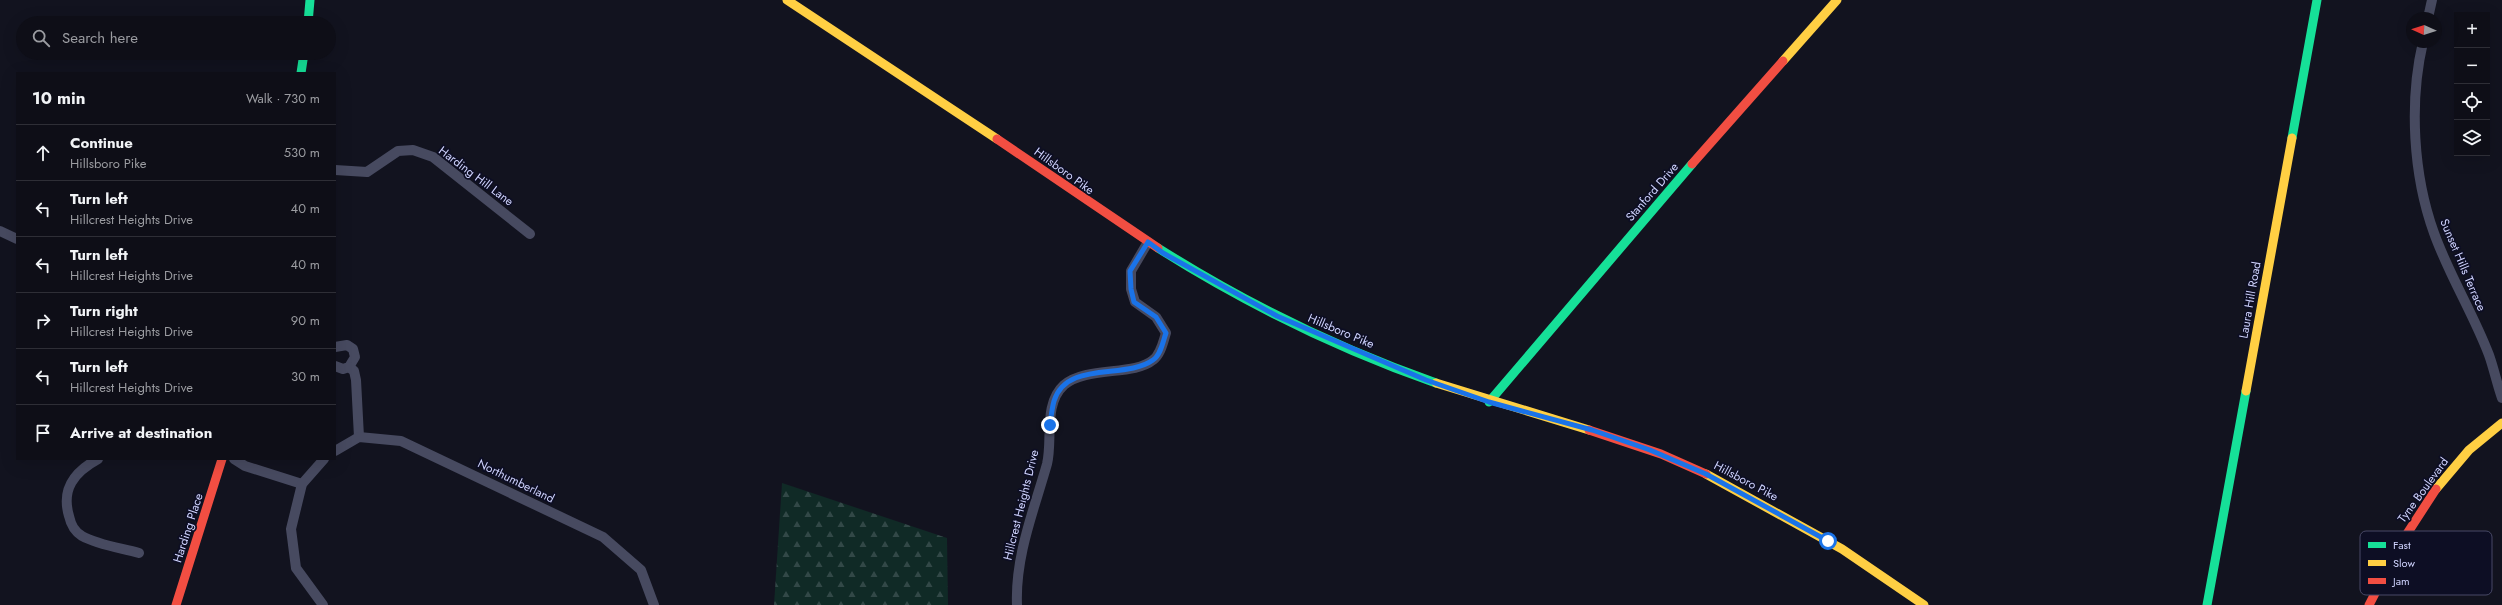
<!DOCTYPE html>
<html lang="en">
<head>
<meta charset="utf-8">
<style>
	body { margin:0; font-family:Jost,sans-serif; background:#171720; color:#f1f3f6 }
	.controls { position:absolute; right:12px; top:12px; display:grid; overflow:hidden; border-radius:0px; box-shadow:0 4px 16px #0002 }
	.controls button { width:36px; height:36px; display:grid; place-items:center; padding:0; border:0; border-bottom:1px solid #2e2e36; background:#0e0e17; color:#f1f3f6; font:20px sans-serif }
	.compass { position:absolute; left:2406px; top:12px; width:36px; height:36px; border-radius:50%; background:#0e0e17; box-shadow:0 4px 16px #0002; rotate:273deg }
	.stop { position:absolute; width:12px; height:12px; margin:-9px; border:3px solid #1a73e8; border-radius:50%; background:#fff }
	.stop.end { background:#1a73e8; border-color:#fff; box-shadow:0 1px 4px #0008 }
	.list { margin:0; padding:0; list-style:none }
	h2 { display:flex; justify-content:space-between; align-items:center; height:52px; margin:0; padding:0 16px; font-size:17px }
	h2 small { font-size:13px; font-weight:400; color:#9b9ca1 }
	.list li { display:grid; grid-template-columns:26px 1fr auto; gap:12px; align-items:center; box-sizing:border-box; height:56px; padding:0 16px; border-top:1px solid #2e2e36 }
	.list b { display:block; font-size:15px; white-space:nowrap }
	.list p { margin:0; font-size:13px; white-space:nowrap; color:#9b9ca1 }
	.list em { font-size:13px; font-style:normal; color:#9b9ca1 }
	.icon { flex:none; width:22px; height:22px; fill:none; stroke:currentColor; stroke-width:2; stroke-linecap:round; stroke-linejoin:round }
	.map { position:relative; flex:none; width:2502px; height:605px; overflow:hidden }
	.search { position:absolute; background:#0e0e17; box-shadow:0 4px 16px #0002; left:16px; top:16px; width:320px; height:44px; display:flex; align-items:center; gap:10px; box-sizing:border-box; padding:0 14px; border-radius:22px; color:#9b9ca1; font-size:15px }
	.panel { position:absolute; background:#0e0e17; box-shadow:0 4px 16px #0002; left:16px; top:72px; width:320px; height:388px; border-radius:0px }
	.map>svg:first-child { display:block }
</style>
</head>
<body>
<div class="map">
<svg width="2502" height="605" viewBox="0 0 2502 605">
	<defs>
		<pattern id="forest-firs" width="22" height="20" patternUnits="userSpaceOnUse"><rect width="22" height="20" fill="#102a26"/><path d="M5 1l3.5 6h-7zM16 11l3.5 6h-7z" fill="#324847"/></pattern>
	</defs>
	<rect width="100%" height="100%" fill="#12131f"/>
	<polygon fill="url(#forest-firs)" points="782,483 947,538 948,605 774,605"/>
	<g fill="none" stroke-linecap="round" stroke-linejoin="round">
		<g stroke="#474a60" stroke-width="10">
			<polyline points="2428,18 2432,0"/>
			<path d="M2423,42C2409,102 2413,175 2434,233C2449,275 2473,313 2489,355C2494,369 2497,384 2502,398"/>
			<polyline points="335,170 367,172 398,151 413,150 433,157 530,234"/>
			<polyline points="0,231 17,239"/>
			<polyline points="335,347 347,345 353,349 355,357 349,367 343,369 335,366"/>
			<polyline points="349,367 354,371 356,380 359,437"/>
			<polyline points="335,451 359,437 401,441 603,537 641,570 654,605"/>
			<path d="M98,459C74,472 61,489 69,516C71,525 74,531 82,536C98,545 121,548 139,553"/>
			<polyline points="234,459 245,466 302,484"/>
			<polyline points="323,605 296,568 291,529 302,484 324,459"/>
			<path d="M1017,605C1015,556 1034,510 1047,464C1053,440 1043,404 1064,385C1086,366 1134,376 1153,360C1161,354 1163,342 1166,333L1156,317L1135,302L1131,289V271L1148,242"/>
		</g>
		<g stroke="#16e098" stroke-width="9">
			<polyline points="308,23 310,0"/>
			<polyline points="301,73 304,53"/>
			<polyline points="2292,138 2317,0"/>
			<path d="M1158,248C1245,303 1339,349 1436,383"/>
			<polyline points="1489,402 1692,164"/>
			<polyline points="2207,605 2246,391"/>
		</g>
		<g stroke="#ffcf43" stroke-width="9">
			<polyline points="787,0 997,139"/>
			<polyline points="1783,61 1837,0"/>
			<polyline points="1436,383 1589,430"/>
			<polyline points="2246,391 2292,138"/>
			<polyline points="1706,474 1842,549 1924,605"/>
			<polyline points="2436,489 2469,450 2502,423"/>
		</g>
		<g stroke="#f24e42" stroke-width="9">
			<polyline points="997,139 1158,248"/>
			<polyline points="1692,164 1783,61"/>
			<polyline points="1589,430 1661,454 1706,474"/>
			<polyline points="176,605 222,459"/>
			<polyline points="2369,605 2401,543 2436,489"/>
		</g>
	</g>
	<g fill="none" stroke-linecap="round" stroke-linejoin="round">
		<path stroke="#1a73e8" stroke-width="5" d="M1050,425C1051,417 1052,408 1054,401C1067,360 1125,380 1153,360C1161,355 1163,341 1166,333L1156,317L1134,302L1131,289L1130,271L1148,242L1163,253L1277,316L1426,380L1489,402L1592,430L1650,450L1706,474L1828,541"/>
	</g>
	<g text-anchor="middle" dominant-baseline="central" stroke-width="3.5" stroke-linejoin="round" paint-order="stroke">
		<g font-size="12" fill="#d0d4ff" stroke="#0d0e24">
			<text transform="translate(1064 171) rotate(36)">Hillsboro Pike</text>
			<text transform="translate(476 176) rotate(37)">Harding Hill Lane</text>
			<text transform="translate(1652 192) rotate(-49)">Stanford Drive</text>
			<text transform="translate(2463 265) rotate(67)">Sunset Hills Terrace</text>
			<text transform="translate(2250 300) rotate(-80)">Laura Hill Road</text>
			<text transform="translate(1341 331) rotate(23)">Hillsboro Pike</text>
			<text transform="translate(516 481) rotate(26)">Northumberland</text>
			<text transform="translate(1746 481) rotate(28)">Hillsboro Pike</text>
			<text transform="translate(2423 490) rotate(-54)">Tyne Boulevard</text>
			<text transform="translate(1021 505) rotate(-76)">Hillcrest Heights Drive</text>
			<text transform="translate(188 528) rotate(-72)">Harding Place</text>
		</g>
	</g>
	<rect x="2360" y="531" width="132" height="64" rx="6" fill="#0d0e24" stroke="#484966" stroke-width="1"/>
	<rect x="2368" y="542" width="18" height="6" fill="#16e098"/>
	<rect x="2368" y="560" width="18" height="6" fill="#ffcf43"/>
	<rect x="2368" y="578" width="18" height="6" fill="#f24e42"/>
	<g font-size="11" fill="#d0d4ff">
		<text x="2393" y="549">Fast</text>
		<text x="2393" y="567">Slow</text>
		<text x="2393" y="585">Jam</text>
	</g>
</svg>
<div class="controls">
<button>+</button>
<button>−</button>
<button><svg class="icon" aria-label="locate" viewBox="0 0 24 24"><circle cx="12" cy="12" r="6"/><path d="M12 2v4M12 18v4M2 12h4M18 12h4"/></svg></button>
<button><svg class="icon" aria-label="layers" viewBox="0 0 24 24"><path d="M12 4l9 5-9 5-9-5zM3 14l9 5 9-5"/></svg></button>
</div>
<svg class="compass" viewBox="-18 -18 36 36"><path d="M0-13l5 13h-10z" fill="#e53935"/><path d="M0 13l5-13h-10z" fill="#9b9ca1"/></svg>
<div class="stop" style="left:1828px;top:541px"></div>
<div class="stop end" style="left:1050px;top:425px"></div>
<div class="search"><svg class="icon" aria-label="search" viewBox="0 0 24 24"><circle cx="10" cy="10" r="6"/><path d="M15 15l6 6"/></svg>Search here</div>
<section class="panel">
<h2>10 min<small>Walk · 730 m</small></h2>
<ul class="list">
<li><svg class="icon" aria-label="ahead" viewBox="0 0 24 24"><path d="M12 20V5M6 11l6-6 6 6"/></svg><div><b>Continue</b><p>Hillsboro Pike</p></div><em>530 m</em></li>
<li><svg class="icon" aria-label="left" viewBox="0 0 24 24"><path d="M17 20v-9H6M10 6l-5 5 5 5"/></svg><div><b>Turn left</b><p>Hillcrest Heights Drive</p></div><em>40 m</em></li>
<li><svg class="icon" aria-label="left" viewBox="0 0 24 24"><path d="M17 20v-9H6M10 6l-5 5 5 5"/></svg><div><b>Turn left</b><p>Hillcrest Heights Drive</p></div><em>40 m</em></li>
<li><svg class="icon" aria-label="right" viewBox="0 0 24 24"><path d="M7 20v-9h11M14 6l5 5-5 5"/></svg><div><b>Turn right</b><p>Hillcrest Heights Drive</p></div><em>90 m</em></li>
<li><svg class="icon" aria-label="left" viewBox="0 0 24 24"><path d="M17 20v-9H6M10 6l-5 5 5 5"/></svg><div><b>Turn left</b><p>Hillcrest Heights Drive</p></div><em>30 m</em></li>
<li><svg class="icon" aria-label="arrive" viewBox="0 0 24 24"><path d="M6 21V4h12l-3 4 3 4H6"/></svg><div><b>Arrive at destination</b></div></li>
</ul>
</section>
</div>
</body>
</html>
